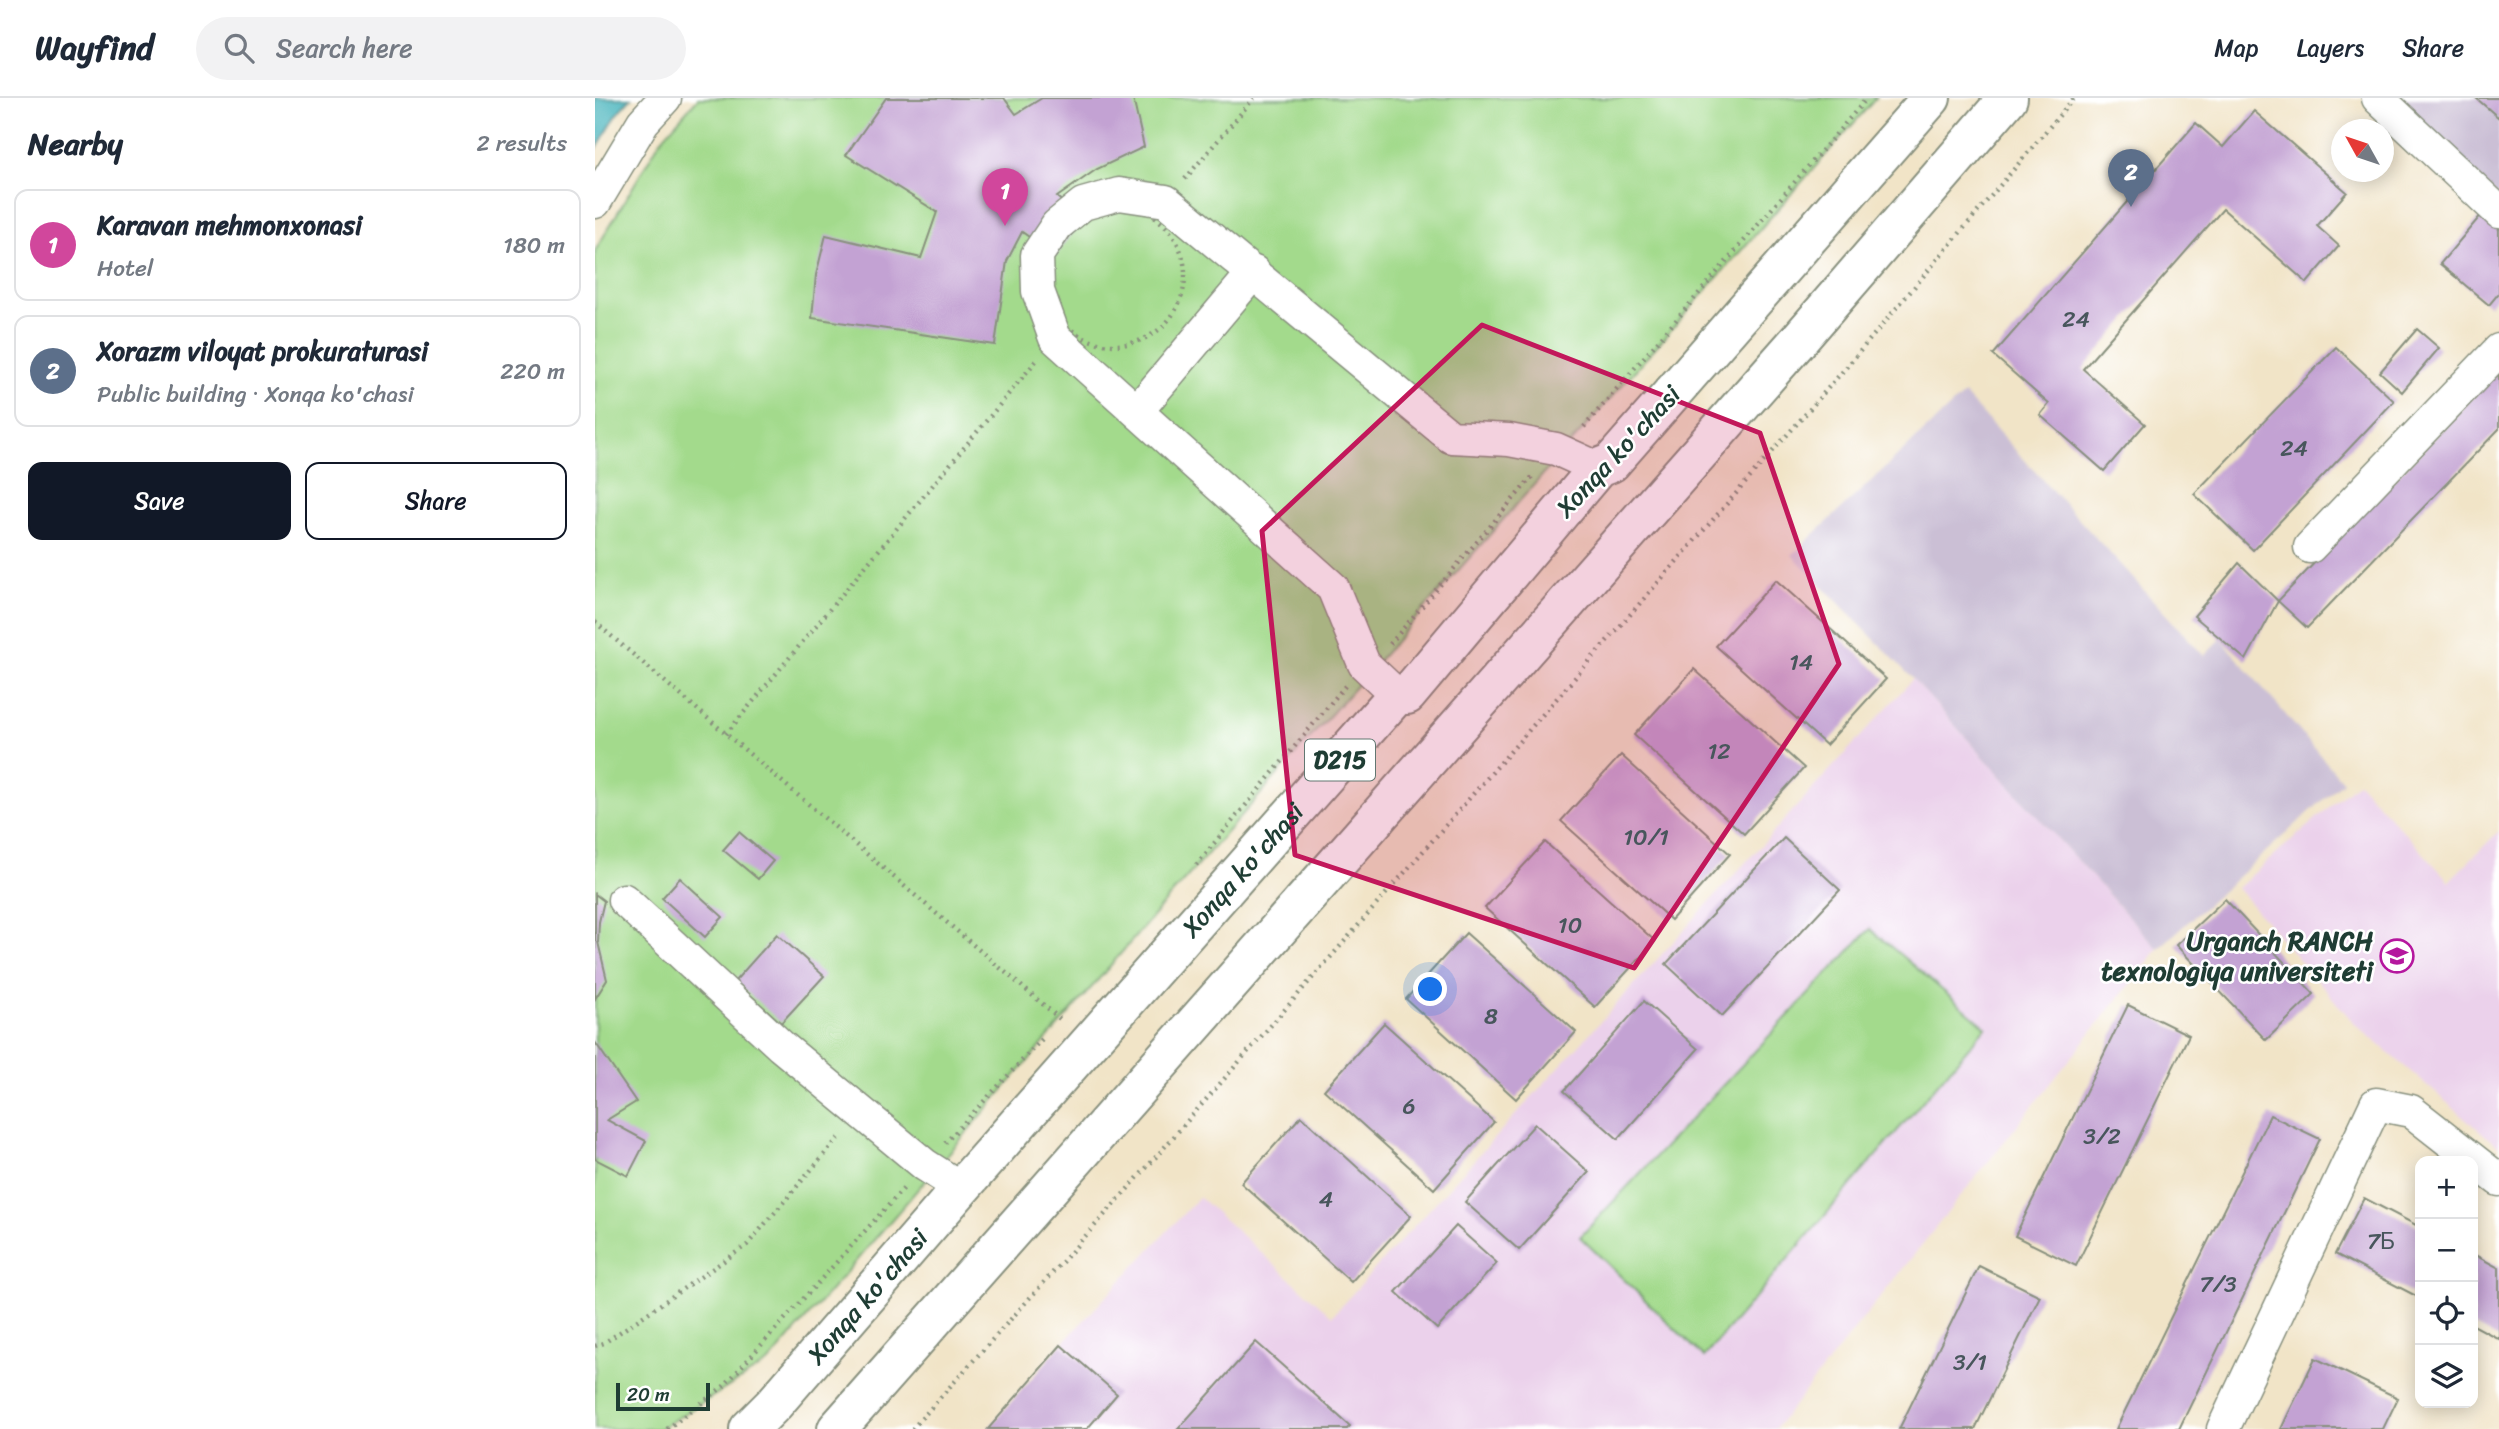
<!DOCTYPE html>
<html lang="en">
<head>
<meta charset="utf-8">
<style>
	body { margin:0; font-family:Sriracha,sans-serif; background:#f2f2f3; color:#1f2937 }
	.controls { position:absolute; right:21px; bottom:21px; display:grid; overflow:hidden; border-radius:14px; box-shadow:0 4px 18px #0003 }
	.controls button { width:63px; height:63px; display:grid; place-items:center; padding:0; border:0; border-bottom:2px solid #e0e1e3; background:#fff; color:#1f2937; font:35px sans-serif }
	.compass { position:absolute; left:1736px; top:21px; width:63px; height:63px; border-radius:50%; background:#fff; box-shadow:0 4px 18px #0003; rotate:310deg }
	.scale { position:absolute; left:21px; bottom:18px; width:94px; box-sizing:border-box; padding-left:7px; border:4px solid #1f3d34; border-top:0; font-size:19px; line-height:24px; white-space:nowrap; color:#1f3d34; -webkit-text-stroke:5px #fff; paint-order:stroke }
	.you { position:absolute; left:836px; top:892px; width:24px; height:24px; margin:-18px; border:5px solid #fff; border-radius:50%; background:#1a73e8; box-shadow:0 0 0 10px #1a73e833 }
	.badge { display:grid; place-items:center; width:46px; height:46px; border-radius:50%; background:#111827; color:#fff; font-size:23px; font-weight:700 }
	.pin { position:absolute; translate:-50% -58px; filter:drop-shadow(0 2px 4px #0008) }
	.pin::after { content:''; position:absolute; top:37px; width:24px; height:21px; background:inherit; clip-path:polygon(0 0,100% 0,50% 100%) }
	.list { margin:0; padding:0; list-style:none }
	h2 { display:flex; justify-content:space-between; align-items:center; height:91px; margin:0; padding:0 28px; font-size:30px }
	h2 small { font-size:23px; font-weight:400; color:#747a83 }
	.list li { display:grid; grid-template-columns:46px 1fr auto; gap:21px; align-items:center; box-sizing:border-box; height:112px; margin:0 14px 14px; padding:0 14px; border:2px solid #e0e1e3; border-radius:14px }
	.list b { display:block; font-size:26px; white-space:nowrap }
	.list p { margin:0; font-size:23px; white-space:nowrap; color:#747a83 }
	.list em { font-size:23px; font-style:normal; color:#747a83 }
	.actions { display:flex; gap:14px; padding:21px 28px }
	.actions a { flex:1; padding:16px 0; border:2px solid #111827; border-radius:14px; text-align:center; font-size:24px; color:#111827 }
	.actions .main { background:#111827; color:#fff }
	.icon { flex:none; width:38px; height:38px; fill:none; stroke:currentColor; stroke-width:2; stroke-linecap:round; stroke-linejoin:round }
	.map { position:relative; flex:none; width:1904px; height:1331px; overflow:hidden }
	header { display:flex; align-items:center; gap:42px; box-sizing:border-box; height:98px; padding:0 35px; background:#fff; border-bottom:2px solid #e0e1e3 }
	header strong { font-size:33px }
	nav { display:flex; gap:38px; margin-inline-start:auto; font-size:24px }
	.search { width:490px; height:63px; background:#f2f2f3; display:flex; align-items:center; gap:18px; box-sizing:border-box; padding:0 24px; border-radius:38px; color:#747a83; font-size:26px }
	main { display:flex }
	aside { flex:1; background:#fff }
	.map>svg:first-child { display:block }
</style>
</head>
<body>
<header>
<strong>Wayfind</strong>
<div class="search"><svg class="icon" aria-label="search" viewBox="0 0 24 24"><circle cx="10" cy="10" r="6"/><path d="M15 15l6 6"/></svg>Search here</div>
<nav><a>Map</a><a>Layers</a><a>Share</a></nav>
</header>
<main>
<aside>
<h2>Nearby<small>2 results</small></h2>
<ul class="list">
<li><span class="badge" style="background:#d1479c">1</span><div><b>Karavan mehmonxonasi</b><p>Hotel</p></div><em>180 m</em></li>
<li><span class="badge" style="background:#5c6f8a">2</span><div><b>Xorazm viloyat prokuraturasi</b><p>Public building · Xonqa ko'chasi</p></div><em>220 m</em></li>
</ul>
<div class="actions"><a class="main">Save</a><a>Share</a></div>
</aside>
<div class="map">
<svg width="1904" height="1331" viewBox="0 0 1904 1331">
	<rect width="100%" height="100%" fill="#fff"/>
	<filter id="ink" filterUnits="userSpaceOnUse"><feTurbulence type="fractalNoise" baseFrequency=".0143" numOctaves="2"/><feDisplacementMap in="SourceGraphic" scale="14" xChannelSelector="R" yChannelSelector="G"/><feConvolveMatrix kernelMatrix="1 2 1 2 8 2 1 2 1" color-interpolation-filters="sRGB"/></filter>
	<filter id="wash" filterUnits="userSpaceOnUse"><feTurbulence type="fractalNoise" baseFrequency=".00686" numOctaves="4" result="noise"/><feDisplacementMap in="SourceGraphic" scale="28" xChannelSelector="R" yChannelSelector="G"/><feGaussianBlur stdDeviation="1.57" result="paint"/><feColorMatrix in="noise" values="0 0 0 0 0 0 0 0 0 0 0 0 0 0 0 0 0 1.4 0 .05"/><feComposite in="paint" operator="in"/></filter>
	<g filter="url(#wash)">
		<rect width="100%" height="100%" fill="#f1e4c7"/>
		<g fill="#ebd1eb">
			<polygon points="1318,581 1563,851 1180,1331 393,1331 466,1247 604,1099 737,1218"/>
			<polygon points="1763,684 1854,783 1904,733 1904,1049 1760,926 1642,790"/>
		</g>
		<g fill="#cbbfd5">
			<polygon points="1793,0 1904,0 1904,99"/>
			<polygon points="1369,296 1609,558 1626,541 1748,684 1563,851 1318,581 1197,457"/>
		</g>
		<g fill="#a3da8c" stroke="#618c60" stroke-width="2">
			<polygon points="103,0 1281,0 577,796 174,1264 64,1331 0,1331 0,153 65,43"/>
			<polygon points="1275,831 1391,929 1109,1259 985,1139"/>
		</g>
		<polygon fill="#40b1ba" stroke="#307777" stroke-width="2" points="0,0 36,0 24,13 0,53"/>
		<g id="blocks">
			<g fill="#c3a2d3">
				<polygon points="291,0 409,0 421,16 447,0 538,0 549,49 502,71 462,99 489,123 474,139 461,158 427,134 412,163 400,247 217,220 221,177 231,137 326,160 342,114 251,57"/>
				<polygon points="1881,0 1904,0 1904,20"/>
				<polygon points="1659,13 1752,94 1722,128 1744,148 1712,185 1628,111 1488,271 1550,326 1509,373 1445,317 1454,306 1398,257 1601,25 1628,49"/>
				<polygon points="1887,116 1904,131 1904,195 1894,207 1845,166"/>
				<polygon points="1822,231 1844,250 1807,294 1785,274"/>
				<polygon points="1741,249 1799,303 1658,452 1599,396"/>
				<polygon points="1904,272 1904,331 1712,530 1683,503 1651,562 1599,518 1644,465 1683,503"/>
				<polygon points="1181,482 1291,581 1231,647 1121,548"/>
				<polygon points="1099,571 1209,670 1149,736 1039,637"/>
				<polygon points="1026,657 1135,756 1076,822 966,723"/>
				<polygon points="144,734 178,763 163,781 128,752"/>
				<polygon points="1189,740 1245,792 1127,918 1071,866"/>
				<polygon points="950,744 1060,843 1000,909 890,810"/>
				<polygon points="85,780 128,819 110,839 67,800"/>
				<polygon points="0,796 9,803 4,824 3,844 12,882 0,901"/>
				<polygon points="1630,801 1719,896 1671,942 1581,847"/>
				<polygon points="871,835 981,934 921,1001 811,901"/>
				<polygon points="182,836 229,878 186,925 140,883"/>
				<polygon points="1049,903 1103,951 1023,1041 969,993"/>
				<polygon points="1533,907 1594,937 1481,1168 1420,1138"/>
				<polygon points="789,925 899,1024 839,1091 729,992"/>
				<polygon points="0,944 41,1004 12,1022 51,1043 33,1078 0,1061"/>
				<polygon points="1675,1017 1725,1041 1584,1331 1521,1331"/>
				<polygon points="706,1018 816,1118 756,1184 646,1085"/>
				<polygon points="940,1026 994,1074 924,1152 870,1104"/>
				<polygon points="1769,1100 1825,1129 1825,1200 1740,1156"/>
				<polygon points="861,1128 902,1165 842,1231 801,1194"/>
				<polygon points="1878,1156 1904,1170 1904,1241 1878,1227"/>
				<polygon points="1384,1168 1445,1198 1380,1331 1304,1331"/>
				<polygon points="661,1244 755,1328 752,1331 583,1331"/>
				<polygon points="466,1247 522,1296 492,1331 393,1331"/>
				<polygon points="1720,1260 1803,1300 1788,1331 1686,1331"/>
			</g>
		</g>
	</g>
	<g filter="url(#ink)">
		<use href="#blocks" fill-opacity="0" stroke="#88907e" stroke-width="2"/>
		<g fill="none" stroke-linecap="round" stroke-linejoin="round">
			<defs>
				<g id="minor">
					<polyline points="1783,0 1904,114"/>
					<polyline points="0,104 48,24 70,0"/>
					<polyline points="542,313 659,174"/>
					<polyline points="1715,449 1904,252"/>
					<polyline points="802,597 769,566 738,490 460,240 443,193 442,157 462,127 488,106 524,96 571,103 856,339 914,342 961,351 1003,370"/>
					<polyline points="29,802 186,948 330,1067 366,1090"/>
					<polyline points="1628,1331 1781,1006 1816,1013 1904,1082"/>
				</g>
				<g id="major">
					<path id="s1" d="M154,1331L179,1306L366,1090L802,597H812L1003,370L1016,365L1336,0"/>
					<polyline points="242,1331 1203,243 1413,0"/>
				</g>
			</defs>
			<use href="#minor" stroke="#88907e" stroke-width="35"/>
			<use href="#major" stroke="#88907e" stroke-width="42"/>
			<g stroke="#88907e" stroke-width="4.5" stroke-dasharray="2 5" stroke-linecap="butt">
				<polyline points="590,81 659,0"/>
				<circle cx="520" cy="177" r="70"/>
				<polyline points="989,329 1272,0"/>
				<polyline points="0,524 465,921"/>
				<polyline points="795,546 937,379"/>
				<polyline points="131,636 441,263"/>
				<polyline points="601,767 750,588"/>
				<polyline points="350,1045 447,941"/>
				<polyline points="0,1248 9,1245 152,1147 246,1037"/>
				<polyline points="72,1331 129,1288 309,1090"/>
				<polyline points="317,1331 539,1084 1255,265 1479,0"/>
			</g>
			<use href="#minor" stroke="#fff" stroke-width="32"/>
			<use href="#major" stroke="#fff" stroke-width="38"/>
		</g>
	</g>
	<path fill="#c2185b" fill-opacity="0.2" stroke="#c2185b" stroke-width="5" stroke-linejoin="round" d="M887,227L1165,335L1244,566L1039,870L700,757L667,433Z"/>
	<defs>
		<symbol id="university-ring" viewBox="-11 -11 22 22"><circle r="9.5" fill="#fff" stroke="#b5179e" stroke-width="1.5"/><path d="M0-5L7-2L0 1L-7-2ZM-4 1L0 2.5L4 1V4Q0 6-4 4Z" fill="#b5179e"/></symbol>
	</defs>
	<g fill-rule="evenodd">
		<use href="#university-ring" x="1783" y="839" width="38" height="38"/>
	</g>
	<g text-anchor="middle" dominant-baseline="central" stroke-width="5" stroke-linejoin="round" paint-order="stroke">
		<g font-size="23" fill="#48565c">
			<text x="1481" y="221">24</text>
			<text x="1699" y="350">24</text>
			<text x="1206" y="564">14</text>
			<text x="1124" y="653">12</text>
			<text x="1051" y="739">10/1</text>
			<text x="975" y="827">10</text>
			<text x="896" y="918">8</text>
			<text x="814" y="1008">6</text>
			<text x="1507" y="1038">3/2</text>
			<text x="731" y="1101">4</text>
			<text x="1786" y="1143">7Б</text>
			<text x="1623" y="1186">7/3</text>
			<text x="1375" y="1264">3/1</text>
		</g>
		<rect fill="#fff" stroke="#627771" stroke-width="2" x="710" y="641.5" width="70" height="41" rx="5"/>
		<g font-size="24" font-weight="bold" fill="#1f3d34">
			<text x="745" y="662">D215</text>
		</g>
		<g font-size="26" fill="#1f3d34" stroke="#fff">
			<text transform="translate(1023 353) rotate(-47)">Xonqa ko'chasi</text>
			<text stroke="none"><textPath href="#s1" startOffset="746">Xonqa ko'chasi</textPath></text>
			<text stroke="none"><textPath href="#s1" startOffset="178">Xonqa ko'chasi</textPath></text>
		</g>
		<g font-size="26" font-weight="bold" fill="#1f3d34" stroke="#fff" text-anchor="end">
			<text x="1778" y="843">Urganch RANCH<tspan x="1778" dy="30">texnologiya universiteti</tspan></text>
		</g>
	</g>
</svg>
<div class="controls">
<button>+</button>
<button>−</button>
<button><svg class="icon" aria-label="locate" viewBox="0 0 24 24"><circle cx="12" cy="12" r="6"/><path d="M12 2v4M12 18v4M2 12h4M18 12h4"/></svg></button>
<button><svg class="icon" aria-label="layers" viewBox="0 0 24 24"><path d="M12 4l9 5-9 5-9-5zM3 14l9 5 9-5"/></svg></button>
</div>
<svg class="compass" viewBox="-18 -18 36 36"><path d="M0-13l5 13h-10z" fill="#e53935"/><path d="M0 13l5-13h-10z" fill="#747a83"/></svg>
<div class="scale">20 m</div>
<div class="you"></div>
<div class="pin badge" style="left:410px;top:128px;background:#d1479c">1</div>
<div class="pin badge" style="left:1536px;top:109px;background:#5c6f8a">2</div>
</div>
</main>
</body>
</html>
